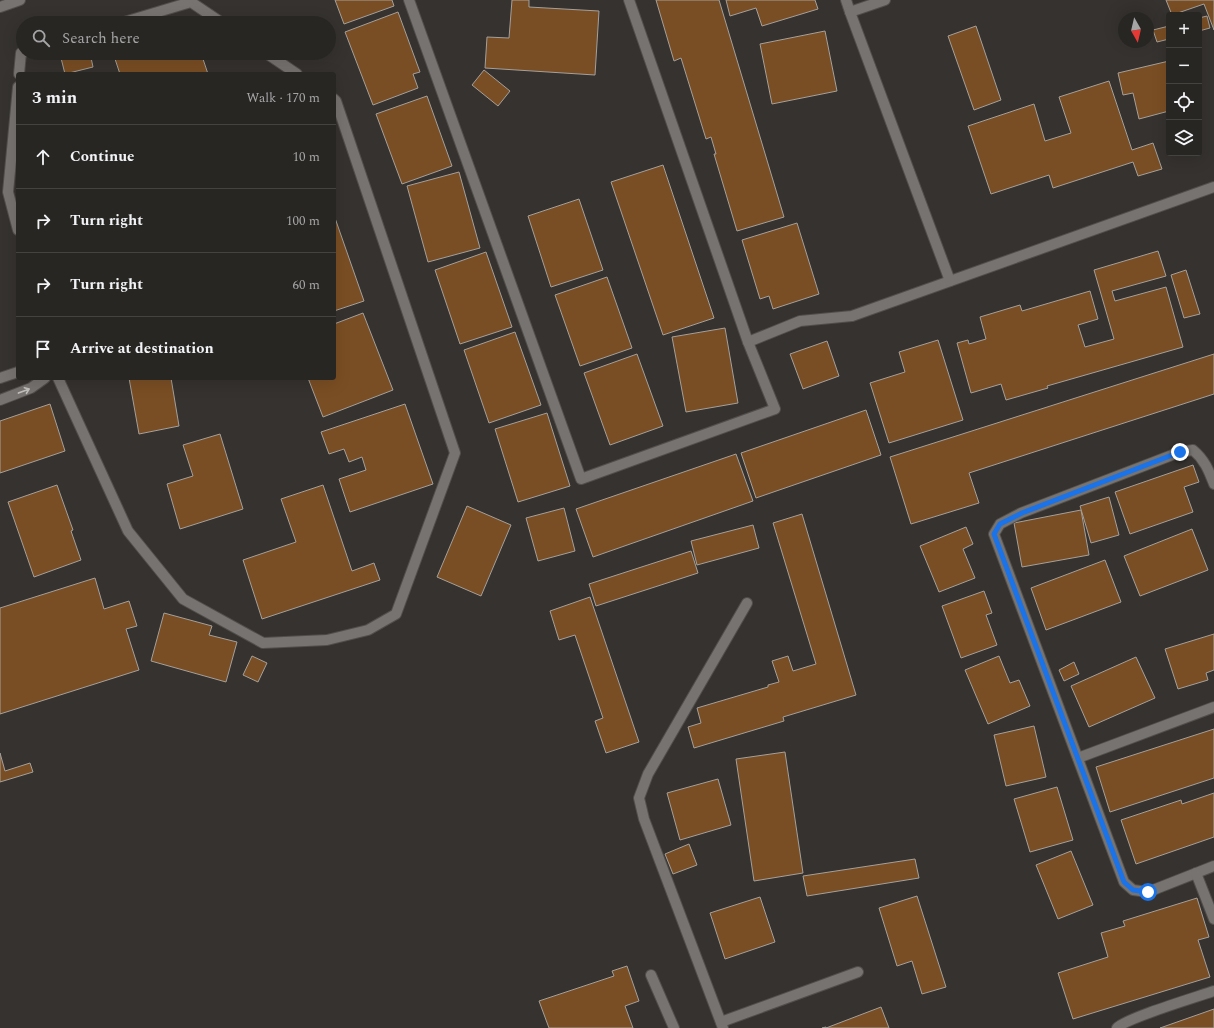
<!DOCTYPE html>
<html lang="en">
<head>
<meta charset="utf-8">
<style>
	body { margin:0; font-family:Spectral,serif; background:#302e2b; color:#f1f3f6 }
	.controls { position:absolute; right:12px; top:12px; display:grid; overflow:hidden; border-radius:4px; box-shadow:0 4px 16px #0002 }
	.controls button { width:36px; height:36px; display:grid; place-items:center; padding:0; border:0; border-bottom:1px solid #444341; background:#282623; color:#f1f3f6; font:20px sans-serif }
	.compass { position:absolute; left:1118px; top:12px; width:36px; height:36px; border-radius:50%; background:#282623; box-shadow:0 4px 16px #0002; rotate:172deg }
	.stop { position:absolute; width:12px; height:12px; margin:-9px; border:3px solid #1a73e8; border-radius:50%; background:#fff }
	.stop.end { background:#1a73e8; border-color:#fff; box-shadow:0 1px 4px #0008 }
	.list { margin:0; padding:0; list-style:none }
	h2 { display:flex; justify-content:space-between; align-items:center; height:52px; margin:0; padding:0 16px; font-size:17px }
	h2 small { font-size:13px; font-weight:400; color:#a5a5a6 }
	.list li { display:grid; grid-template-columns:26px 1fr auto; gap:12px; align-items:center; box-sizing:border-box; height:64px; padding:0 16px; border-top:1px solid #444341 }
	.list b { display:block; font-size:15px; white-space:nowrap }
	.list em { font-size:13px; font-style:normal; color:#a5a5a6 }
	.icon { flex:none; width:22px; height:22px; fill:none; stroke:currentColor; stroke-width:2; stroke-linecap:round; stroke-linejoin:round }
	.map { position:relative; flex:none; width:1214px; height:1028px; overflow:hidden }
	.search { position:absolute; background:#282623; box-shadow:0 4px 16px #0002; left:16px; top:16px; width:320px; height:44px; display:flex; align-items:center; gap:10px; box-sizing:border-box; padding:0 14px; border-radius:22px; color:#a5a5a6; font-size:15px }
	.panel { position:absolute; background:#282623; box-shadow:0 4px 16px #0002; left:16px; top:72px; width:320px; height:308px; border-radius:4px }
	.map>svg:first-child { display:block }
</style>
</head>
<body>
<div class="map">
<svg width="1214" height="1028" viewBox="0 0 1214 1028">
	<rect width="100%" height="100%" fill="#35322f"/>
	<g fill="#7a4e24" stroke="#a4a09c">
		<polygon points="335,0 392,0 394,6 344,24"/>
		<polygon points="512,0 529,0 529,7 599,11 595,75 485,68 487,37 509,38"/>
		<polygon points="656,0 719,0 784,217 737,231 714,154 716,154 711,137 706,139 681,58 674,61"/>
		<polygon points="726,0 815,0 818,9 762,26 756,8 730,16"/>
		<polygon points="1166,0 1214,0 1214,30 1204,4 1172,15"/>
		<polygon points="398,12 420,72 413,74 418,88 373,105 345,32"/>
		<polygon points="1207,16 1210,28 1199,31 1199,18"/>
		<polygon points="189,17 191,23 174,23 174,22"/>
		<polygon points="976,26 1001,100 974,110 948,36"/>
		<polygon points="1169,26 1169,39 1157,42 1153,30"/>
		<polygon points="825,31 837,91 772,104 760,44"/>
		<polygon points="79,53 90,53 93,67 65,74 61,58"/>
		<polygon points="113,53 201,53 208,74 120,74"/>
		<polygon points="1169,61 1169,111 1139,119 1133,93 1123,95 1118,73"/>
		<polygon points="484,70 510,91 498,106 472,85"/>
		<polygon points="1109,81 1132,150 1153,143 1162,169 1138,176 1133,162 1053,188 1049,175 991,194 968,126 1034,104 1045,141 1071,133 1059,97"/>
		<polygon points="427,96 452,166 402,184 376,114"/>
		<polygon points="663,165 714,318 663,335 611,182"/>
		<polygon points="459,172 480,248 428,262 407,186"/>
		<polygon points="579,199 603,270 551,287 528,216"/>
		<polygon points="335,218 364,301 334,311 334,219"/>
		<polygon points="797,223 819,294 773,309 769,296 760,299 742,240"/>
		<polygon points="1158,251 1166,276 1112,291 1115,301 1166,287 1183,347 1047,386 1048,388 1006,400 1001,384 971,393 957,343 968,340 969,344 986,339 980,317 1020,305 1022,311 1090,291 1098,319 1078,325 1085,347 1114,339 1094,270"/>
		<polygon points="486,252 512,327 460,344 435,270"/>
		<polygon points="1186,270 1200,314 1184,318 1171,275"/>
		<polygon points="607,277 632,348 580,366 555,295"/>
		<polygon points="363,313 393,390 323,417 308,378 334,378 334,324"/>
		<polygon points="725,328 738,403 686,412 672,337"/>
		<polygon points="515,332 541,405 489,423 464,350"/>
		<polygon points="938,340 963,420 889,443 870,383 905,372 899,352"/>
		<polygon points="827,341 839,376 803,389 790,354"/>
		<polygon points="637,354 663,426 610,445 584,373"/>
		<polygon points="1214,354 1214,394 969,473 979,503 911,524 890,457"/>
		<polygon points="129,378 171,378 179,426 139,434"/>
		<polygon points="50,404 65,451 0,473 0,421"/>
		<polygon points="405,404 433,484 350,512 339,479 366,470 362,457 349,462 344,449 329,454 321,432"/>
		<polygon points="866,410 881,455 756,498 741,453"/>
		<polygon points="547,413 570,486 518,502 495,429"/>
		<polygon points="220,434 243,509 180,529 167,484 193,476 183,445"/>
		<polygon points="736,454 753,501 593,557 576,509"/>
		<polygon points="1193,465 1199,482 1184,487 1193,512 1130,534 1115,492"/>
		<polygon points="57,485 73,530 71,531 81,560 34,577 8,502"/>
		<polygon points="323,485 352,571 374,563 380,580 262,619 243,560 296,542 281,499"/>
		<polygon points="1109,497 1119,535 1091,543 1080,506"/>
		<polygon points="467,506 511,525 481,596 437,577"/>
		<polygon points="564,508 575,551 538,561 526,518"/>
		<polygon points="1081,510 1089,555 1022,567 1014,523"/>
		<polygon points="802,514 856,695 783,717 784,721 694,748 688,727 701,723 697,708 768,687 768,685 779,682 772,661 788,656 793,671 816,664 773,523"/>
		<polygon points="753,525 759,548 697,565 691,541"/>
		<polygon points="966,527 973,544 963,549 975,578 939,592 920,546"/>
		<polygon points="1192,529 1208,570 1140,596 1124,556"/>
		<polygon points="691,551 698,573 596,606 589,584"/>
		<polygon points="1105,560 1121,602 1046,630 1031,588"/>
		<polygon points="95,578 104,609 129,601 137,626 126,629 139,670 0,714 0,608"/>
		<polygon points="984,591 992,613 986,615 997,645 961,658 942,606"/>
		<polygon points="590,597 639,742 606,753 595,721 603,718 575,635 559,640 550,611"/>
		<polygon points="164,613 212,626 209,635 237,642 226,682 151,661"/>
		<polygon points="1214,634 1214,670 1206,673 1208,680 1178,689 1165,649"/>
		<polygon points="252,656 267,663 258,682 243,675"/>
		<polygon points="999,656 1010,683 1019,680 1030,706 988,724 965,670"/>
		<polygon points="1136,657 1155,698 1089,727 1071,686"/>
		<polygon points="1074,662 1079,674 1064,681 1059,670"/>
		<polygon points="1034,726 1046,777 1006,786 994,735"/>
		<polygon points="1214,729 1214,778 1110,812 1096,767"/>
		<polygon points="785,752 803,873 754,881 736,759"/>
		<polygon points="0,753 5,771 30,763 33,772 0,782"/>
		<polygon points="718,779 731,825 680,840 667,793"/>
		<polygon points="1057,787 1073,840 1030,852 1014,799"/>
		<polygon points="1214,793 1214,837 1136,864 1121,820 1181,800 1182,804"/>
		<polygon points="689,844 697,865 673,874 665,854"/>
		<polygon points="1071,851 1093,905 1058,919 1036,865"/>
		<polygon points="915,859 919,878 807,896 803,876"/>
		<polygon points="917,896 946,987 922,994 912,961 897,966 879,908"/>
		<polygon points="760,897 775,942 725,959 710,913"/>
		<polygon points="1197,898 1209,937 1198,940 1210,977 1073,1019 1058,973 1108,957 1101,933 1125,926 1123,921"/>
		<polygon points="627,966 639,1001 625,1006 633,1028 549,1028 539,1001 614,976 612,971"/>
		<polygon points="881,1007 889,1028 822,1028 826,1027 826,1028"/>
		<polygon points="1214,1009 1214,1028 1160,1028"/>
	</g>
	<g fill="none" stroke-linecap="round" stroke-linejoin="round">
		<defs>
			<g id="minor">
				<polyline points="409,0 581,479 775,409 748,342 800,321 852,316 1214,187"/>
				<polyline points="629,0 748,342"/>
				<polyline points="846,0 850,12"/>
				<polyline points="885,0 850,12 950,281"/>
				<polyline points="0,7 20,0"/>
				<polyline points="121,23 191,2 222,23"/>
				<polyline points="266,53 297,74"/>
				<polyline points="19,74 21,53 23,53"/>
				<polyline points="18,87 8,192 18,230"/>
				<polyline points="0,378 18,372"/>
				<polyline points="58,378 128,531 183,599 263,643 327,640 368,630 396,614 455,453 336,101 334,99"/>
				<polyline points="0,400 31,388 45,378"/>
				<path d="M1214,484C1209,471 1205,460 1193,450L1180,452L1021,513L1000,524L994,534L1124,882L1133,890L1148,892L1214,866"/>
				<polyline points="1078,758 1214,707"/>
				<polyline points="1196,873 1214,919"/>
				<polyline points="651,975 674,1028"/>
				<polyline points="721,1022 858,972"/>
				<polyline points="723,1028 644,819 639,798 648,774 747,603"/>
				<path d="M1117,1028C1126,1018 1197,997 1214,991"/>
			</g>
		</defs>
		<use href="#minor" stroke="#514e4b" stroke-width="12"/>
		<use href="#minor" stroke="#777370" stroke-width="10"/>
	</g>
	<defs><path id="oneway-shaft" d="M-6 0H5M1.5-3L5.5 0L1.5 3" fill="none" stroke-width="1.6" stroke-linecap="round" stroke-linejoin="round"/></defs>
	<use stroke="#c3c1be" href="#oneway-shaft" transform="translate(24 391) rotate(-20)"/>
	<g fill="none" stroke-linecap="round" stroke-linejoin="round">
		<polyline stroke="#1a73e8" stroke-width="5" points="1148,892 1133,890 1124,882 994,534 1000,524 1022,513 1180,452"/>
	</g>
</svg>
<div class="controls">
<button>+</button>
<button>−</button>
<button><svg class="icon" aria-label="locate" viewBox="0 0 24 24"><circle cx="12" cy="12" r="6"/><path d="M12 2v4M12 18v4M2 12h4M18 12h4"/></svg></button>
<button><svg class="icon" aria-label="layers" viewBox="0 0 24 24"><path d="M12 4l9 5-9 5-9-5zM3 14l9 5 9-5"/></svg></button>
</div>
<svg class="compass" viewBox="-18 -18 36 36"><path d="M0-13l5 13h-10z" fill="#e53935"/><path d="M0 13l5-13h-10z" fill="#a5a5a6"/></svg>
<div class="stop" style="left:1148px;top:892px"></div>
<div class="stop end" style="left:1180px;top:452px"></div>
<div class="search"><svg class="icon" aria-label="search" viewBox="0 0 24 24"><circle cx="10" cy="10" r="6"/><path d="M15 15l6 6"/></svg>Search here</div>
<section class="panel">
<h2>3 min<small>Walk · 170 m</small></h2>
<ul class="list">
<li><svg class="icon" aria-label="ahead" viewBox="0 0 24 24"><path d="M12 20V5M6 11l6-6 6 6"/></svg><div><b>Continue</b></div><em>10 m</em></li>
<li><svg class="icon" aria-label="right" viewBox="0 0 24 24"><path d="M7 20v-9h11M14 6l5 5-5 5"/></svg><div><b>Turn right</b></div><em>100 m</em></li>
<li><svg class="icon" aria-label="right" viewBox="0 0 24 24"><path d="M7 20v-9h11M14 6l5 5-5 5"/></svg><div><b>Turn right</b></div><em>60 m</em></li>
<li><svg class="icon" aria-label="arrive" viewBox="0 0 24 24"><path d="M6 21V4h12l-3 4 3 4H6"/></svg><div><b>Arrive at destination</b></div></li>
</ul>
</section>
</div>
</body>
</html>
